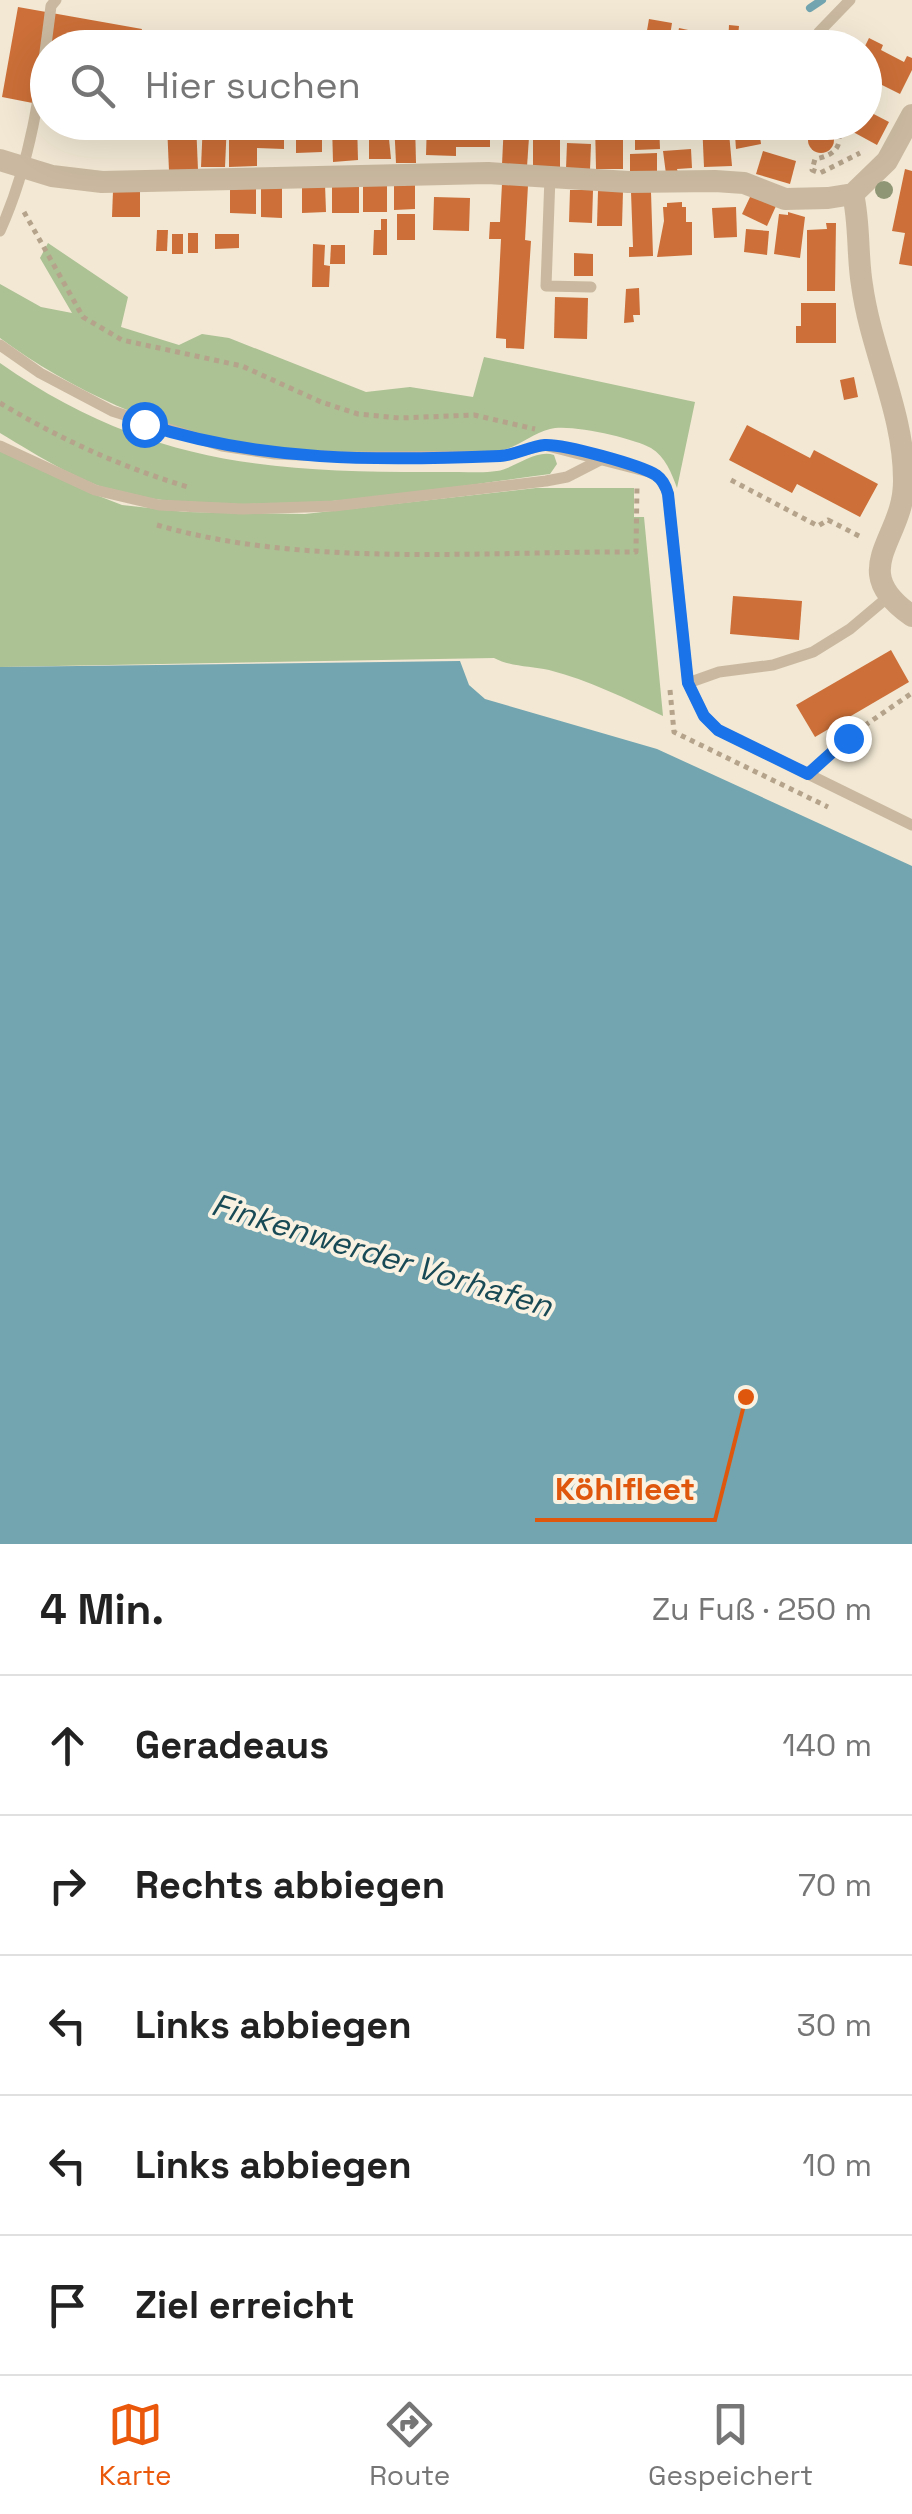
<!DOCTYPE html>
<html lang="de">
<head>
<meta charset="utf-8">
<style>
	body { margin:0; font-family:"Space Grotesk",sans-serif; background:#f2f2f2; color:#222 }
	.stop { position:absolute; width:30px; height:30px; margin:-22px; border:8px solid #1a73e8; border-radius:50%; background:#fff }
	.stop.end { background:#1a73e8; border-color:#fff; box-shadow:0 2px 10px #0008 }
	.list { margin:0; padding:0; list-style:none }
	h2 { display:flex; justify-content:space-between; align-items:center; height:130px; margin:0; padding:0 40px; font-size:42px }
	h2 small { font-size:32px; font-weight:400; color:#767676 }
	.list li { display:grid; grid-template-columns:65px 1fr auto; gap:30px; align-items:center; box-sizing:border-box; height:140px; padding:0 40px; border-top:2px solid #e0e0e0 }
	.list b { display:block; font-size:38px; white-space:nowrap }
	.list em { font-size:32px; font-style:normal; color:#767676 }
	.icon { flex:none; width:55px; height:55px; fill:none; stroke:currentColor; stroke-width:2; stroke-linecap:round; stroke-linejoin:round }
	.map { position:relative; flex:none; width:912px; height:1544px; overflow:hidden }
	.search { position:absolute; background:#fff; box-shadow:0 10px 40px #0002; left:30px; right:30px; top:30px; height:110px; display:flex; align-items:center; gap:25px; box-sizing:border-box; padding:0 35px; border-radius:55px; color:#767676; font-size:38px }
	.sheet { height:830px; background:#fff }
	nav { display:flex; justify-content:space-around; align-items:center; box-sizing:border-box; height:140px; border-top:2px solid #e0e0e0; background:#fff; font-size:28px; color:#767676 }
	nav a { display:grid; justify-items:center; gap:5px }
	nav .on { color:#ea580c }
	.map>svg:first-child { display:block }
</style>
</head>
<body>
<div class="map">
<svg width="912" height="1544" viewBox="0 0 912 1544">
	<rect width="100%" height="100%" fill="#f2e8d4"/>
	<g fill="#acc194">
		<path d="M48,243L128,297L121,327L179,345L202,334L229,338L366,392L410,387L473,397L484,357L695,402L677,488C672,474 665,456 651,448C634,438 568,423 550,429C531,434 519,447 499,451C421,452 321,459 245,445C157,429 72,391 0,338V284L41,307L72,313L40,258Z"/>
		<path d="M0,363C151,469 281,473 459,472C471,472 485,473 497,471C516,468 535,449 554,455L557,464L550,474C421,491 260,520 131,495C85,486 40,457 0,433Z"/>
		<path d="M0,447L91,493L122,505L186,512L305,514L536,488H634V517H644L663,716C626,699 589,680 549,670C531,666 511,667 494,658L0,667Z"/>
	</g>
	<polygon fill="#72a5b0" points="460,661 469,685 485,699 657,749 912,866 912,1544 0,1544 0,667"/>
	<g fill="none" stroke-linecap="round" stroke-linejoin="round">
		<polyline stroke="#72a5b0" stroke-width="8" points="810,8 822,0"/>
	</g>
	<g fill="#cc6f38">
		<polygon points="18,7 142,29 138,48 48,48 48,106 2,97"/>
		<polygon points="649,19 672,23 668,48 644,48"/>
		<polygon points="729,25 739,26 737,47 728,46"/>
		<polygon points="679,28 702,33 701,41 706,42 705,48 675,48"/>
		<polygon points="869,38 883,45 881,50 904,62 907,56 912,58 912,70 900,94 864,76 869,62 864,59 864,48"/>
		<polygon points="864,109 889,122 877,145 844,127 846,122 864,122"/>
		<polygon points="203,122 227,122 225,167 201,167"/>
		<polygon points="257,122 258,140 258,122 284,122 284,149 257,148 257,166 229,167 229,123"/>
		<polygon points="296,122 322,122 322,152 296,153"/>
		<polygon points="394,122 415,122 416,163 396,163"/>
		<polygon points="427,122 490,122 490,147 456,147 456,156 426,155"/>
		<polygon points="504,122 530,122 527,167 502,165"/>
		<polygon points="595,122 623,122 623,169 596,169"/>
		<polygon points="635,122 659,122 660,149 635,150"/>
		<polygon points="702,122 728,122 732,166 704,167"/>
		<polygon points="734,122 758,122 761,144 736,149"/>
		<polygon points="196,123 198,170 169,171 167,124"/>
		<polygon points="357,123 358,160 333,162 332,124"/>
		<rect x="533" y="127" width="27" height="41"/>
		<circle cx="821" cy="140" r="13"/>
		<polygon points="369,129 388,129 391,159 369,159"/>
		<polygon points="567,143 591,144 590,170 566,169"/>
		<polygon points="691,149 692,168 677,169 678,173 666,174 663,151"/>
		<polygon points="763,151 796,161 790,184 756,174"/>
		<polygon points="657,153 657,173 630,174 630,154"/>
		<polygon points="905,169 912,171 912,266 899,264 905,233 892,231"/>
		<rect x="332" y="181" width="27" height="32"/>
		<rect x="363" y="182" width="24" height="30"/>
		<polygon points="394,183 415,183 415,209 394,210"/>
		<polygon points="302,184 325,184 326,212 302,213"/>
		<polygon points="502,184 528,185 525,240 531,241 524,349 506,348 506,339 496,338 501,239 489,239 490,222 500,222"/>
		<polygon points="230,187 256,187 256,214 230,213"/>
		<polygon points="261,188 282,188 282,218 261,217"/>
		<polygon points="570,190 593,190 592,223 569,222"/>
		<polygon points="113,191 140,192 140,217 112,217"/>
		<polygon points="598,191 623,191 622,226 597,226"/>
		<polygon points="631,192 651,192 653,256 629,257 629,247 633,247"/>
		<polygon points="751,195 776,206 767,226 742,214"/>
		<polygon points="434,197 470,198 469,231 433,230"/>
		<polygon points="682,202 682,207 686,207 686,222 692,222 692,255 657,257 664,221 663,207 667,207 667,203"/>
		<polygon points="736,207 737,237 714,238 712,208"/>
		<polygon points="788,212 805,217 800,258 774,254 779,214 788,215"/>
		<rect x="397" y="214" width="18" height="26"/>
		<polygon points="381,219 387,219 387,255 373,255 374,230 381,230"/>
		<polygon points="826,223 836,223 835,291 807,291 807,230 827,229"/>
		<polygon points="746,229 769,231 767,255 744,252"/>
		<polygon points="157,230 168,230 167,251 156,251"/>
		<rect x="188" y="233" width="10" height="20"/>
		<rect x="172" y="234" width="11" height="20"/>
		<polygon points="215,234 239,234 239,248 215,249"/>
		<polygon points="313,244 325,245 324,265 330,266 329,287 312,287"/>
		<polygon points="331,245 345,245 345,264 330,264"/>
		<polygon points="574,253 593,254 593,276 574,276"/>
		<polygon points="639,288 640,315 633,315 634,322 624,323 626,289"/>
		<polygon points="555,297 588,298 587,339 554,338"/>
		<polygon points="801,303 836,303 836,343 796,343 796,326 801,326"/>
		<polygon points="854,377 858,397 844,400 840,380"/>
		<polygon points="747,425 810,458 814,450 878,484 860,517 797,484 792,493 729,460"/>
		<polygon points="733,596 802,601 799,640 730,634"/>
		<polygon points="891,650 909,682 815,737 796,705"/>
	</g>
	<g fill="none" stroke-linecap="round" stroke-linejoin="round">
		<g stroke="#b5a38b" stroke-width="5" stroke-dasharray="5 5" stroke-linecap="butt">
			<path d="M824,122L837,129C844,148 832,156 815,159L812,170L820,173L860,153"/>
			<polyline points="24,212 83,317 122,340 242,366 321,402 358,414 400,418 474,415 535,429"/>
			<path d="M0,403C60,439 121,467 188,487"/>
			<polyline points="731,480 818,526 828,520 863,538"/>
			<path d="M157,525C305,568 481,551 636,552L637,485"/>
			<polyline points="670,690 674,732 828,807"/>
			<polyline points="819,764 848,737 912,693"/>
		</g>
		<g stroke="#cab9a0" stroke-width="11">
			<polyline points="812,48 819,32 850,0"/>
			<polyline points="550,177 546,286 591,287"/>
			<path d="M0,231C33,158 41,84 51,6L56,0"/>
			<polyline points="0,345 40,373 112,411 222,446 275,454 349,457 502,456 544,445 649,472 660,478 668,493 688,683 704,716 718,730 912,825"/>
			<polyline points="0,446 95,490 159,505 243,509 334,506 546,481 567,477 604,458"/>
			<polyline points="688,683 719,672 773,665 813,652 850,629 888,597"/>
		</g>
		<g stroke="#cab9a0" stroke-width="22">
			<polyline points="0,160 52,176 102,182 488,173 628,182 715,181 744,183 785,199 828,198 853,194 887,161 912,115"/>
			<path d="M853,194C860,225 857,255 862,285C871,351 904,413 904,480C905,540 844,569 912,616"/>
		</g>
	</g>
	<circle fill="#8e9675" cx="884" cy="190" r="9"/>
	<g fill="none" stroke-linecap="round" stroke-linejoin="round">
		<path stroke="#1a73e8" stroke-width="12" d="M144,424C261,462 378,461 500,456C516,455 530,446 545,445C564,444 640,465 656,475C663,480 666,486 668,494L688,683L704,716L718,730L808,774L848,738"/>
	</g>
	<g text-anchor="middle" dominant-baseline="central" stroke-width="8" stroke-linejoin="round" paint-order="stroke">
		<g font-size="32" font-style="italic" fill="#184a56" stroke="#f9f1e1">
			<text transform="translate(382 1255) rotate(17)">Finkenwerder Vorhafen</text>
		</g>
	</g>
	<path fill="none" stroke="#df570d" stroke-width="4" d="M746 1397L715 1520H535"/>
	<circle fill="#df570d" stroke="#f9f1e1" stroke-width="4" cx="746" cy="1397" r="10"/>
	<g font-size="32" text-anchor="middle" font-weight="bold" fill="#df570d" stroke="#f9f1e1" stroke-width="8" stroke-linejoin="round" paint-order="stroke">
		<text x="625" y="1500">Köhlfleet</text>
	</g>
</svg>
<div class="stop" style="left:144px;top:424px"></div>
<div class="stop end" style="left:848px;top:738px"></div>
<div class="search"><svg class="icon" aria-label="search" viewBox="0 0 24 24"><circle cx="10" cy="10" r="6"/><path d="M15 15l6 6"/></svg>Hier suchen</div>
</div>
<section class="sheet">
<h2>4 Min.<small>Zu Fuß · 250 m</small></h2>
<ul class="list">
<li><svg class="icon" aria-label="ahead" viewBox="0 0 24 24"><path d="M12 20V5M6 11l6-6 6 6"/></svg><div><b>Geradeaus</b></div><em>140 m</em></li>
<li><svg class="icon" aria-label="right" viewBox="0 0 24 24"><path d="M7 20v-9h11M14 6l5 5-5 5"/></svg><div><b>Rechts abbiegen</b></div><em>70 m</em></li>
<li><svg class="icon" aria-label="left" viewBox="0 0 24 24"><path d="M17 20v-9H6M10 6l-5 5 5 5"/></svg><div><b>Links abbiegen</b></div><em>30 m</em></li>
<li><svg class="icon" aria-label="left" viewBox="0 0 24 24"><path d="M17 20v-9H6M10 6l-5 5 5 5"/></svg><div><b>Links abbiegen</b></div><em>10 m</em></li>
<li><svg class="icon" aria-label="arrive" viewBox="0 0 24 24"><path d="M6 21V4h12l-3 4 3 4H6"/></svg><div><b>Ziel erreicht</b></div></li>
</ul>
</section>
<nav>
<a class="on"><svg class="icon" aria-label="map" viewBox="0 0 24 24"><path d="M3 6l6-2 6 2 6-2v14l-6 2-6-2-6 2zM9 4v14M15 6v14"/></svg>Karte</a>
<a><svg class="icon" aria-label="directions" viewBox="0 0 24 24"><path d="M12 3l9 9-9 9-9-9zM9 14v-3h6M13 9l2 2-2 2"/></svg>Route</a>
<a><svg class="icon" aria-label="saved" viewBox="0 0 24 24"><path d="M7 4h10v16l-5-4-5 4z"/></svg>Gespeichert</a>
</nav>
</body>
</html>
